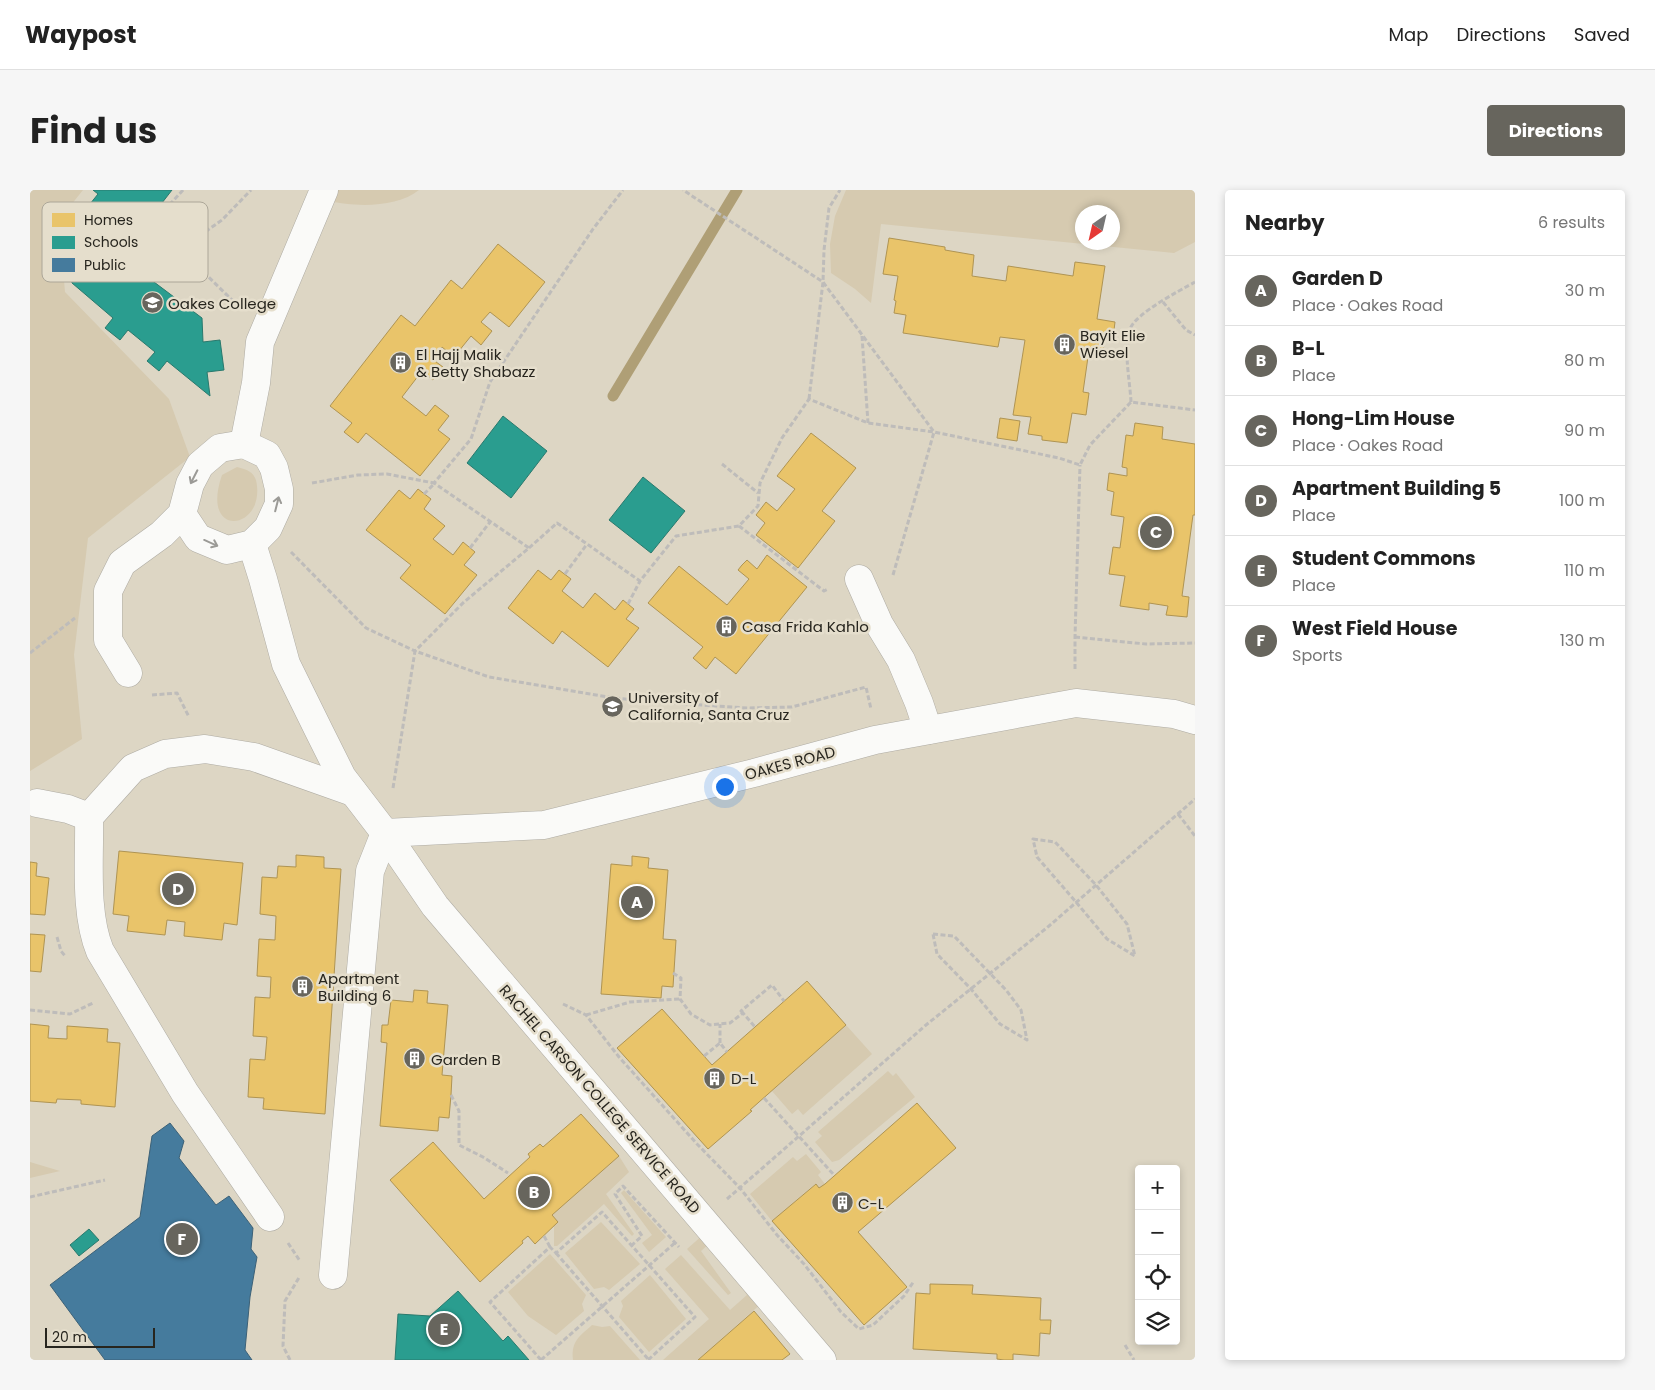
<!DOCTYPE html>
<html lang="en">
<head>
<meta charset="utf-8">
<style>
	body { margin:0; font-family:Poppins,sans-serif; background:#f6f6f6; color:#222 }
	.controls { position:absolute; right:15px; bottom:15px; display:grid; overflow:hidden; border-radius:5px; box-shadow:0 2px 8px #0003 }
	.controls button { width:45px; height:45px; display:grid; place-items:center; padding:0; border:0; border-bottom:1px solid #e0e0e0; background:#fff; color:#222; font:25px sans-serif }
	.compass { position:absolute; left:1045px; top:15px; width:45px; height:45px; border-radius:50%; background:#fff; box-shadow:0 2px 8px #0003; rotate:214deg }
	.scale { position:absolute; left:15px; bottom:12px; width:110px; box-sizing:border-box; padding-left:5px; border:2px solid #27251e; border-top:0; font-size:14px; line-height:18px; white-space:nowrap; color:#27251e; -webkit-text-stroke:4px #e5decc; paint-order:stroke }
	.you { position:absolute; left:694px; top:596px; width:18px; height:18px; margin:-12px; border:4px solid #fff; border-radius:50%; background:#1a73e8; box-shadow:0 0 0 8px #1a73e833 }
	.badge { display:grid; place-items:center; width:32px; height:32px; border-radius:50%; background:#67655d; color:#fff; font-size:16px; font-weight:700 }
	.pin { position:absolute; translate:-50% -50%; border:2px solid #fff; box-shadow:0 1px 5px #0006 }
	.list { margin:0; padding:0; list-style:none }
	h2 { display:flex; justify-content:space-between; align-items:center; height:65px; margin:0; padding:0 20px; font-size:21px }
	h2 small { font-size:16px; font-weight:400; color:#767676 }
	.list li { display:grid; grid-template-columns:32px 1fr auto; gap:15px; align-items:center; box-sizing:border-box; height:70px; padding:0 20px; border-top:1px solid #e0e0e0 }
	.list b { display:block; font-size:19px; white-space:nowrap }
	.list p { margin:0; font-size:16px; white-space:nowrap; color:#767676 }
	.list em { font-size:16px; font-style:normal; color:#767676 }
	.icon { flex:none; width:28px; height:28px; fill:none; stroke:currentColor; stroke-width:2; stroke-linecap:round; stroke-linejoin:round }
	.map { position:relative; flex:none; width:1165px; height:1170px; overflow:hidden; border-radius:5px }
	header { display:flex; align-items:center; gap:30px; box-sizing:border-box; height:70px; padding:0 25px; background:#fff; border-bottom:1px solid #e0e0e0 }
	header strong { font-size:24px }
	nav { display:flex; gap:28px; margin-inline-start:auto; font-size:18px }
	.intro { display:flex; align-items:center; justify-content:space-between; box-sizing:border-box; height:120px; padding:0 30px }
	h1 { margin:0; font-size:35px }
	.button { padding:12px 22px; border-radius:5px; background:#67655d; color:#fff; font-size:18px; font-weight:700 }
	main { display:flex; gap:30px; padding:0 30px }
	aside { flex:1; background:#fff; border-radius:5px; box-shadow:0 2px 8px #0003 }
	.map>svg:first-child { display:block }
</style>
</head>
<body>
<header>
<strong>Waypost</strong>
<nav><a>Map</a><a>Directions</a><a>Saved</a></nav>
</header>
<div class="intro"><h1>Find us</h1><a class="button">Directions</a></div>
<main>
<div class="map">
<svg width="1165" height="1170" viewBox="0 0 1165 1170">
	<rect width="100%" height="100%" fill="#dfdbd2"/>
	<path fill="#ddd6c4" fill-rule="evenodd" d="M0,0H1165V1170H0ZM1052,22H1082V52H1052ZM1109,979H1146V1151H1109Z"/>
	<g fill="#d6cab0" fill-rule="evenodd">
		<polygon points="0,0 53,0 29,30 35,102 139,209 160,267 58,348 44,465 52,549 0,581"/>
		<path d="M304,0H389C367,18 325,17 299,11Z"/>
		<path d="M816,0H1165V52L1144,63L851,34L841,113L825,99L801,83L800,54L805,26ZM1052,22H1082V52H1052Z"/>
		<path d="M207,277C219,280 226,283 227,296C232,341 170,348 192,285Z"/>
		<polygon points="816,835 842,864 773,925 768,919 762,924 742,901"/>
		<polygon points="858,881 863,886 866,883 885,907 809,970 802,972 785,952 792,946 788,942"/>
		<polygon points="776,964 791,982 788,985 795,994 789,998 785,994 742,1031 720,1004 763,967 767,971"/>
		<polygon points="589,966 599,982 576,1004 604,1044 602,1046 574,1014 527,1056 524,1056 524,1036 528,1032 522,1025"/>
		<polygon points="0,972 30,981 0,988"/>
		<polygon points="594,1000 636,1047 619,1062 612,1053 622,1045 591,1003"/>
		<polygon points="571,1032 610,1074 579,1100 574,1097 564,1099 535,1063"/>
		<polygon points="674,1044 682,1051 671,1061 701,1103 698,1105 657,1059"/>
		<polygon points="520,1064 556,1105 552,1114 554,1121 526,1145 498,1126 478,1102"/>
		<polygon points="689,1064 734,1111 668,1170 633,1170 679,1129 635,1079 651,1065 700,1120 717,1105"/>
		<polygon points="620,1085 656,1129 619,1162 589,1127 593,1116 591,1111"/>
		<path d="M562,1135L572,1137L580,1136L610,1170H543C541,1151 549,1147 562,1135Z"/>
	</g>
	<g fill="#e9c46a" stroke="#af9453">
		<polygon points="859,48 915,57 915,60 944,65 942,86 976,91 978,76 1043,86 1045,72 1075,76 1067,129 1085,132 1083,148 1075,147 1072,169 1058,167 1053,202 1059,203 1056,225 1042,223 1037,253 1012,250 1012,246 998,244 1001,227 983,225 995,150 970,147 968,157 873,143 876,125 864,123 866,111 864,110 868,86 853,84"/>
		<polygon points="468,54 515,92 479,137 460,122 451,132 462,141 451,155 441,146 424,167 412,157 402,169 413,177 403,190 392,181 372,207 396,226 405,215 419,226 408,240 420,249 390,286 336,243 328,253 314,242 322,233 300,216 371,125 385,136 421,90 432,99"/>
		<polygon points="970,228 990,231 987,251 967,248"/>
		<polygon points="1105,233 1133,237 1132,249 1165,254 1165,325 1163,325 1152,406 1159,407 1157,427 1136,425 1138,416 1119,413 1119,420 1090,416 1095,386 1079,384 1083,357 1090,358 1094,327 1081,325 1084,302 1077,300 1079,283 1097,286 1097,278 1092,277 1096,245 1103,246"/>
		<polygon points="781,243 826,278 792,321 805,331 768,378 726,345 735,333 726,325 736,312 747,321 765,299 747,286"/>
		<polygon points="388,299 401,309 394,319 415,336 403,349 423,365 433,352 445,362 434,375 447,385 415,424 370,388 381,375 336,340 369,300 380,309"/>
		<polygon points="737,365 777,397 706,484 685,467 676,479 663,468 673,457 618,413 649,376 697,415 719,389 708,380 712,375 717,370 727,379"/>
		<polygon points="508,380 521,390 529,380 541,389 532,401 553,418 565,403 585,420 593,410 604,419 596,429 609,438 578,477 532,441 523,454 478,418"/>
		<polygon points="89,661 213,673 207,735 194,733 192,750 154,746 155,732 137,730 135,745 97,741 99,726 83,724"/>
		<polygon points="266,665 294,667 294,678 311,679 295,924 233,919 234,908 218,907 220,869 235,870 237,847 223,846 225,807 240,808 241,787 227,786 229,749 245,750 246,726 230,724 232,687 247,688 248,676 266,677"/>
		<polygon points="602,666 619,668 618,678 638,680 633,749 646,750 643,797 632,796 631,808 571,804 581,674 602,676"/>
		<polygon points="0,672 7,673 6,686 19,688 15,725 0,724"/>
		<polygon points="0,744 15,745 11,782 0,781"/>
		<polygon points="777,791 816,835 720,920 722,921 678,959 587,858 632,819 682,875"/>
		<polygon points="384,800 398,801 397,813 418,815 412,885 422,886 421,905 419,928 409,927 408,941 350,936 357,853 351,852 352,835 358,835 361,810 383,812"/>
		<polygon points="0,834 19,836 18,848 37,849 37,836 78,839 77,852 90,853 85,917 51,914 51,910 27,909 26,913 0,911"/>
		<polygon points="887,913 926,958 828,1042 877,1097 834,1135 742,1031 786,994 789,998 795,994"/>
		<polygon points="551,924 589,966 522,1025 528,1032 505,1054 498,1046 492,1051 493,1053 450,1092 360,990 403,952 454,1009 500,967 498,964 510,954 513,957"/>
		<polygon points="900,1094 943,1095 942,1104 1011,1108 1010,1130 1021,1130 1020,1144 1010,1143 1009,1166 983,1164 983,1170 974,1170 967,1169 967,1164 883,1159 886,1103 900,1104"/>
		<polygon points="724,1121 760,1164 752,1170 668,1170"/>
	</g>
	<g fill="#2a9d8f" stroke="#29796d">
		<polygon points="63,0 142,0 111,40 116,86 172,128 173,152 190,150 194,180 177,182 180,206 137,171 129,181 117,171 125,162 98,140 90,150 75,138 83,128 42,93 36,44 68,4"/>
		<polygon points="473,226 517,261 481,308 437,273"/>
		<polygon points="613,287 655,321 621,363 579,330"/>
		<polygon points="59,1039 69,1050 49,1066 40,1055"/>
		<polygon points="428,1101 473,1151 478,1146 499,1170 365,1170 368,1124 400,1126"/>
	</g>
	<polygon fill="#457b9d" stroke="#3c6177" points="140,933 154,951 149,968 186,1015 199,1006 223,1038 221,1059 227,1067 220,1107 215,1160 222,1170 75,1170 20,1095 110,1027 122,946"/>
	<g fill="none" stroke-linecap="round" stroke-linejoin="round">
		<polyline stroke="#af9f76" stroke-width="11" points="583,206 707,0"/>
		<defs>
			<g id="minor">
				<polyline points="214,254 226,193 230,152 294,0"/>
				<polyline points="222,354 233,389 256,474 289,541 312,587 355,643 405,716 792,1170"/>
				<polyline points="829,389 849,434 871,470 889,513 898,540"/>
				<polyline points="98,483 78,450 78,401 92,373 132,344 152,324 160,294 170,275 190,258 214,254 237,265 244,278 249,299 249,314 238,338 222,354 197,360 168,348 152,324"/>
				<polyline points="7,613 38,619 59,627"/>
				<polyline points="355,643 514,635 724,583 845,550 1046,513 1144,524 1165,530"/>
				<path d="M240,1027L155,903L70,761C54,722 60,669 59,627L103,578L135,564L175,559L224,567L323,602"/>
				<polyline points="303,1085 340,681 355,643"/>
			</g>
		</defs>
		<use href="#minor" stroke="#aeaba3" stroke-width="29"/>
		<g stroke="#bebcba" stroke-width="3" stroke-dasharray="5 2.5" stroke-linecap="butt">
			<polyline points="153,0 133,22 139,48 209,117"/>
			<polyline points="151,59 192,30 221,0"/>
			<polyline points="1133,112 1156,140 1165,145"/>
			<polyline points="832,146 838,233"/>
			<polyline points="779,209 793,92 794,60 799,18 810,0"/>
			<path d="M1101,212C1100,191 1093,159 1100,139C1106,123 1149,101 1165,92"/>
			<polyline points="692,274 728,303"/>
			<polyline points="282,293 328,285 357,284 404,293"/>
			<polyline points="394,304 404,294"/>
			<polyline points="709,336 794,401 798,399"/>
			<polyline points="440,358 460,332"/>
			<polyline points="499,358 527,333 610,391 646,346 709,336 728,316 730,293 752,248 779,209 838,233 904,242 793,92 653,0"/>
			<polyline points="261,362 336,438 385,461 434,412 499,358 404,293 441,249 460,192 563,39 593,0"/>
			<polyline points="535,384 557,354"/>
			<polyline points="863,385 904,242 1029,268 1050,275 1060,255 1101,212 1165,220"/>
			<polyline points="598,414 610,391"/>
			<polyline points="1045,447 1116,454 1165,453"/>
			<polyline points="0,463 45,428"/>
			<polyline points="1045,479 1045,447 1050,275"/>
			<polyline points="122,505 147,503 159,527"/>
			<polyline points="363,598 385,461 459,487 584,508 655,514 718,518 762,517 836,497 841,519"/>
			<polyline points="1148,624 1165,646"/>
			<polygon points="1003,649 1025,652 1066,695 1097,734 1105,766 1077,749 1046,712 1007,667"/>
			<polygon points="903,744 924,746 976,800 991,820 997,850 970,834 941,799 907,764"/>
			<polyline points="27,747 31,761 36,767"/>
			<polyline points="643,783 651,788 650,809 661,824 680,835 700,833 713,823 725,837"/>
			<polyline points="533,814 556,825 589,867 667,954 710,998 747,1045 774,1074 811,1122 829,1139 843,1135 874,1106 884,1091"/>
			<polyline points="0,820 40,824 63,813"/>
			<polyline points="713,823 711,821 742,795 754,811"/>
			<polyline points="556,825 600,812 650,809"/>
			<polyline points="690,853 690,834"/>
			<polyline points="674,866 690,853 697,862"/>
			<polyline points="421,905 429,921 429,955 453,967 478,983"/>
			<polyline points="734,908 804,985"/>
			<polyline points="0,1007 75,990"/>
			<polyline points="697,1009 896,835 1019,736 1165,609"/>
			<polyline points="514,1046 520,1057"/>
			<polyline points="258,1053 270,1071"/>
			<polyline points="601,1056 612,1046 585,1004 593,996 649,1057"/>
			<polyline points="526,1063 619,1170"/>
			<polyline points="1095,1155 1104,1170"/>
			<polyline points="260,1170 253,1156 255,1111 270,1086"/>
			<polyline points="511,1170 460,1112 520,1057 526,1063 572,1022 665,1127 618,1170"/>
			<polyline points="511,1170 646,1052"/>
		</g>
		<use href="#minor" stroke="#fafaf8" stroke-width="28"/>
	</g>
	<defs><path id="oneway-shaft" d="M-6 0H5M1.5-3L5.5 0L1.5 3" fill="none" stroke-width="1.6" stroke-linecap="round" stroke-linejoin="round" transform="scale(1.25)"/></defs>
	<g stroke="#9b9a96">
		<use href="#oneway-shaft" transform="translate(164 287) rotate(117)"/>
		<use href="#oneway-shaft" transform="translate(247 314) rotate(-76)"/>
		<use href="#oneway-shaft" transform="translate(181 353) rotate(24)"/>
	</g>
	<defs>
		<symbol id="university-disc" viewBox="-11 -11 22 22"><circle r="9.5" fill="#67655d" stroke="#e5decc"/><path d="M0-5L7-2L0 1L-7-2ZM-4 1L0 2.5L4 1V4Q0 6-4 4Z" fill="#fff"/></symbol>
		<symbol id="building-disc" viewBox="-11 -11 22 22"><circle r="9.5" fill="#67655d" stroke="#e5decc"/><path d="M-4-6H4V6H1V3H-1V6H-4ZM-2.5-4.3h1.7v1.8h-1.7ZM.8-4.3h1.7v1.8H.8ZM-2.5-1h1.7V.8h-1.7ZM.8-1h1.7V.8H.8Z" fill="#fff"/></symbol>
	</defs>
	<g fill-rule="evenodd">
		<use href="#university-disc" x="110" y="100" width="25" height="25"/>
		<use href="#building-disc" x="1022" y="142" width="25" height="25"/>
		<use href="#building-disc" x="358" y="160" width="25" height="25"/>
		<use href="#building-disc" x="684" y="424" width="25" height="25"/>
		<use href="#university-disc" x="570" y="504" width="25" height="25"/>
		<use href="#building-disc" x="260" y="784" width="25" height="25"/>
		<use href="#building-disc" x="372" y="856" width="25" height="25"/>
		<use href="#building-disc" x="672" y="876" width="25" height="25"/>
		<use href="#building-disc" x="800" y="1000" width="25" height="25"/>
	</g>
	<g text-anchor="middle" dominant-baseline="central" stroke-width="5" stroke-linejoin="round" paint-order="stroke">
		<g font-size="15" fill="#27251e" stroke="#e5decc" text-anchor="start">
			<text x="138" y="113">Oakes College</text>
			<text x="1050" y="145">Bayit Elie<tspan x="1050" dy="17">Wiesel</tspan></text>
			<text x="386" y="164">El Hajj Malik<tspan x="386" dy="17">&amp; Betty Shabazz</tspan></text>
			<text x="712" y="436">Casa Frida Kahlo</text>
			<text x="598" y="507">University of<tspan x="598" dy="17">California, Santa Cruz</tspan></text>
			<text x="288" y="788">Apartment<tspan x="288" dy="17">Building 6</tspan></text>
			<text x="401" y="869">Garden B</text>
			<text x="701" y="888">D-L</text>
			<text x="828" y="1013">C-L</text>
		</g>
		<g font-size="15" fill="#27251e" stroke="#e5decc">
			<text transform="translate(760 573) rotate(-15)">OAKES ROAD</text>
			<text transform="translate(570 909) rotate(49)">RACHEL CARSON COLLEGE SERVICE ROAD</text>
		</g>
	</g>
	<rect x="12" y="12" width="166" height="80" rx="8" fill="#e5decc" stroke="#aca698" stroke-width="1"/>
	<rect x="22" y="23" width="23" height="14" fill="#e9c46a"/>
	<rect x="22" y="46" width="23" height="13" fill="#2a9d8f"/>
	<rect x="22" y="68" width="23" height="14" fill="#457b9d"/>
	<g font-size="14" fill="#27251e">
		<text x="54" y="35">Homes</text>
		<text x="54" y="57">Schools</text>
		<text x="54" y="80">Public</text>
	</g>
</svg>
<div class="controls">
<button>+</button>
<button>−</button>
<button><svg class="icon" aria-label="locate" viewBox="0 0 24 24"><circle cx="12" cy="12" r="6"/><path d="M12 2v4M12 18v4M2 12h4M18 12h4"/></svg></button>
<button><svg class="icon" aria-label="layers" viewBox="0 0 24 24"><path d="M12 4l9 5-9 5-9-5zM3 14l9 5 9-5"/></svg></button>
</div>
<svg class="compass" viewBox="-18 -18 36 36"><path d="M0-13l5 13h-10z" fill="#e53935"/><path d="M0 13l5-13h-10z" fill="#767676"/></svg>
<div class="scale">20 m</div>
<div class="you"></div>
<div class="pin badge" style="left:607px;top:712px">A</div>
<div class="pin badge" style="left:504px;top:1002px">B</div>
<div class="pin badge" style="left:1126px;top:342px">C</div>
<div class="pin badge" style="left:148px;top:699px">D</div>
<div class="pin badge" style="left:414px;top:1139px">E</div>
<div class="pin badge" style="left:152px;top:1049px">F</div>
</div>
<aside>
<h2>Nearby<small>6 results</small></h2>
<ul class="list">
<li><span class="badge">A</span><div><b>Garden D</b><p>Place · Oakes Road</p></div><em>30 m</em></li>
<li><span class="badge">B</span><div><b>B-L</b><p>Place</p></div><em>80 m</em></li>
<li><span class="badge">C</span><div><b>Hong-Lim House</b><p>Place · Oakes Road</p></div><em>90 m</em></li>
<li><span class="badge">D</span><div><b>Apartment Building 5</b><p>Place</p></div><em>100 m</em></li>
<li><span class="badge">E</span><div><b>Student Commons</b><p>Place</p></div><em>110 m</em></li>
<li><span class="badge">F</span><div><b>West Field House</b><p>Sports</p></div><em>130 m</em></li>
</ul>
</aside>
</main>
</body>
</html>
